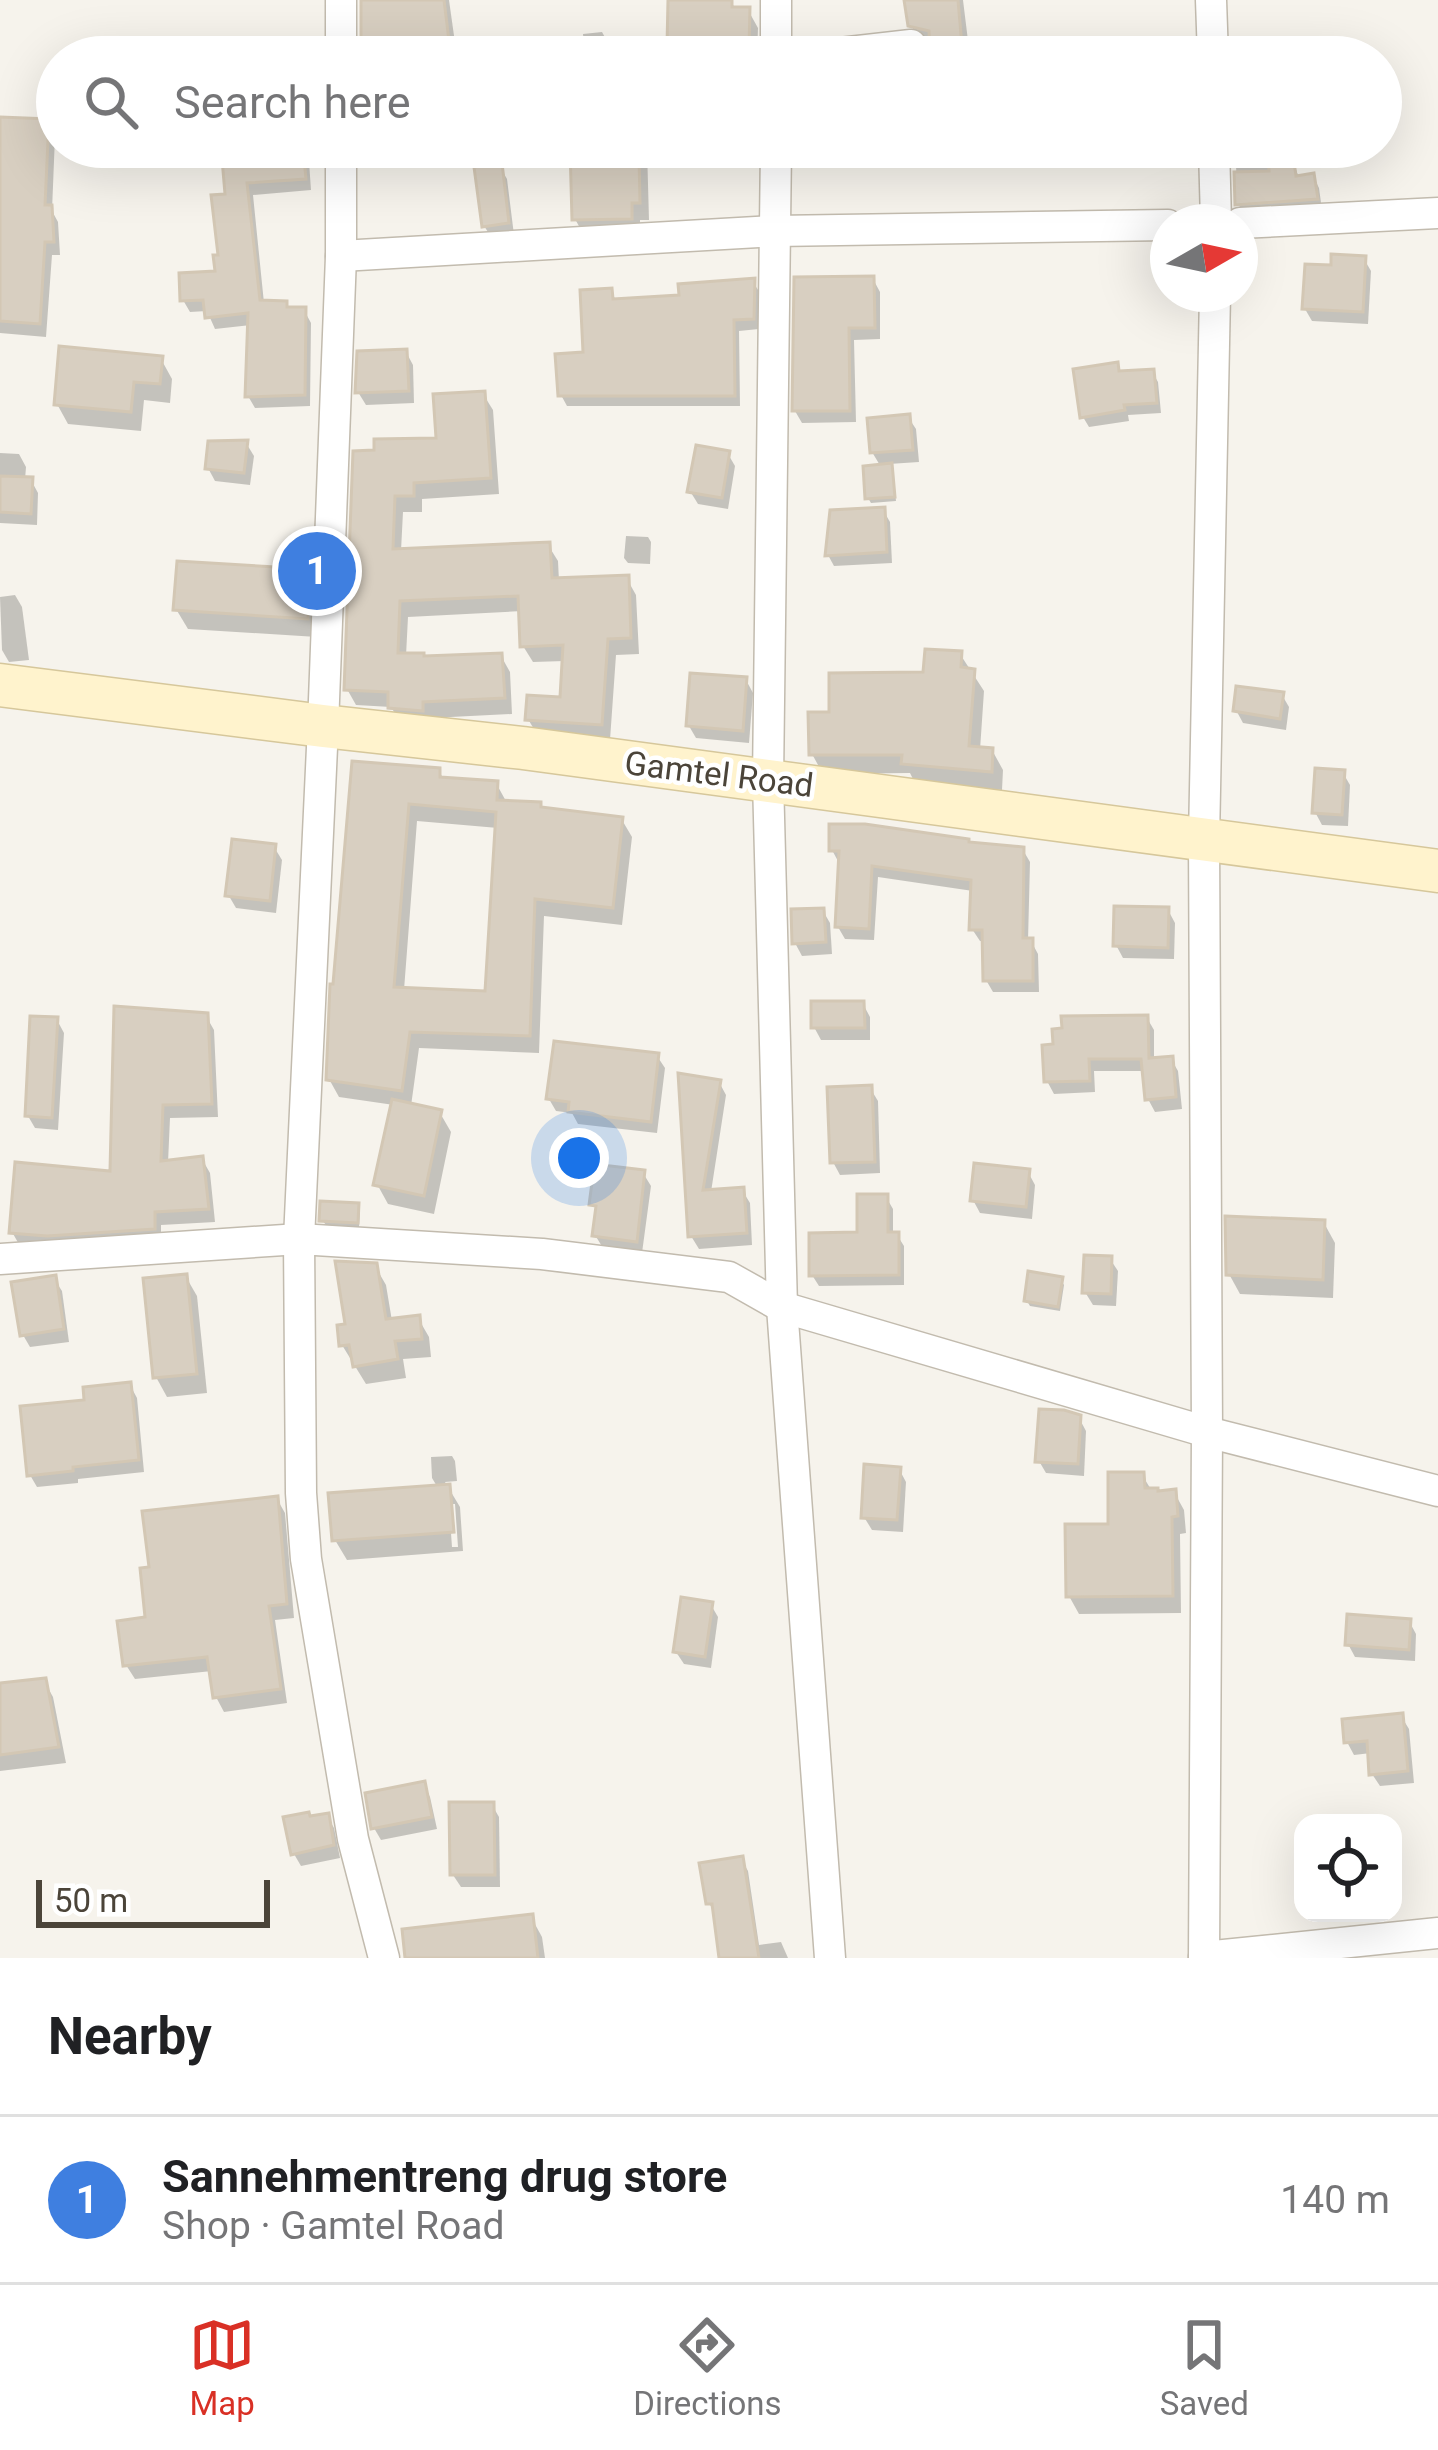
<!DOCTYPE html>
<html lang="en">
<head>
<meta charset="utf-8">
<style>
	body { margin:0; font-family:Roboto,sans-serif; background:#f6f6f6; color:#202124 }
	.controls { position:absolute; right:36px; bottom:36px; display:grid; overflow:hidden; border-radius:24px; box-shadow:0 12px 48px #0002 }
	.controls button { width:108px; height:108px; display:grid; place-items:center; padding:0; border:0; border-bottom:3px solid #e0e0e0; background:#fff; color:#202124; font:60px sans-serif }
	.compass { position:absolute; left:1150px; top:204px; width:108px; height:108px; border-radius:50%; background:#fff; box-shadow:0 12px 48px #0002; rotate:81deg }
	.scale { position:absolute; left:36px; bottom:30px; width:234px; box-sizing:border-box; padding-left:12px; border:6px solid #4b4439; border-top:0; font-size:33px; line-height:42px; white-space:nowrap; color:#4b4439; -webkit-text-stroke:9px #fff; paint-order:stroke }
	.you { position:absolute; left:579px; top:1158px; width:42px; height:42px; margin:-30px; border:9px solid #fff; border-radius:50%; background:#1a73e8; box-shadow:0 0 0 18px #1a73e833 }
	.badge { display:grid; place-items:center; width:78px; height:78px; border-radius:50%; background:#d93025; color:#fff; font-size:39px; font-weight:700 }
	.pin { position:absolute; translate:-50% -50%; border:6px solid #fff; box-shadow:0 3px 12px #0006 }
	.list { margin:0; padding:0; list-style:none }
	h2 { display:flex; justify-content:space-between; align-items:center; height:156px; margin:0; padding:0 48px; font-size:51px }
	h2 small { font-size:39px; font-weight:400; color:#757577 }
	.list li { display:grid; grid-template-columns:78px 1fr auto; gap:36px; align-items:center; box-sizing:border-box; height:168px; padding:0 48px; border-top:3px solid #e0e0e0 }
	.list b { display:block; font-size:45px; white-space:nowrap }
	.list p { margin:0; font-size:39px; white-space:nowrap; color:#757577 }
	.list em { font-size:39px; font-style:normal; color:#757577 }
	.icon { flex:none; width:66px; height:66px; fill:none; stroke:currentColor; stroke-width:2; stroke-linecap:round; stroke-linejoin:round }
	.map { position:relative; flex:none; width:1438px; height:1958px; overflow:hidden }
	.search { position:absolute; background:#fff; box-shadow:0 12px 48px #0002; left:36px; right:36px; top:36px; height:132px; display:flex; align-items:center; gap:30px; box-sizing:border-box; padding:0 42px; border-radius:66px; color:#757577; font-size:45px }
	.sheet { height:324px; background:#fff }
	nav { display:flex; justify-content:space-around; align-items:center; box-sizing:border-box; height:168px; border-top:3px solid #e0e0e0; background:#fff; font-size:33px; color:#757577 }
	nav a { display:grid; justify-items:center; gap:6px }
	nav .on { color:#d93025 }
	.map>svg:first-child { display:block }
</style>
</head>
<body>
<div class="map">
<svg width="1438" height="1958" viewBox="0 0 1438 1958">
	<rect width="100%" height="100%" fill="#f6f3ec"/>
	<g fill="#0003" fill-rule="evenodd">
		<polygon points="363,0 449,0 457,57 364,57"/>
		<polygon points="671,0 730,0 736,10 748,10 758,28 757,57 669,57"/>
		<polygon points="907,0 963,0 970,57 928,57 933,45 921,41 911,25"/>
		<polygon points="602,32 612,50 613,57 585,57 583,34"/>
		<polygon points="237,51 240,57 192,57"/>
		<polygon points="0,120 47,122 55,136 52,211 58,222 60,255 52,255 46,337 0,333"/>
		<polygon points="224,147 308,147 311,190 253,195 264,303 285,304 289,310 304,310 311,323 310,406 255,408 248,396 251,325 215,329 207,311 190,312 183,300 218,274 228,196"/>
		<polygon points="573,147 755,147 755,152 647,148 649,220 640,220 640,236 585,237 575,219"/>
		<polygon points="833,147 874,147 874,154 835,149"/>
		<polygon points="1235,147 1276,147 1276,160 1292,158 1299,178 1313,176 1319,188 1322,210 1245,215 1238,204"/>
		<polygon points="500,167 507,179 514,235 492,238 484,226"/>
		<polygon points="1364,259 1371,271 1368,324 1312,321 1305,309 1333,268"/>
		<polygon points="873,279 880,292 880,339 854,340 856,422 802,423 795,411"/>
		<polygon points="753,282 760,293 759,329 739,331 740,406 567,406 561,395 587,355 611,292 617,302 682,297"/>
		<polygon points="406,352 413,365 414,403 366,405 358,392"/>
		<polygon points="161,359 172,379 170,403 144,400 141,431 68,424 57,404"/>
		<polygon points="1116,365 1122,374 1152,372 1158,382 1161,413 1128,415 1129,421 1089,427 1083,417"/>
		<polygon points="483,394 493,410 499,494 422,499 422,512 403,512 401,551 548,545 558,561 559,581 627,579 636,595 639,654 616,655 610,740 538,736 528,719 562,700 565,661 533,662 523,646 522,611 408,617 406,656 424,659 501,656 510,672 512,714 431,718 401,723 391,707 356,705 347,689 356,453 439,441"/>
		<polygon points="908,417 916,429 919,462 889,464 893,472 896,501 871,503 868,498 881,467 872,452"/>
		<polygon points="246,443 254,456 250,485 215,481 208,468"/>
		<polygon points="0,453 19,454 26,467 25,480 31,480 38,493 37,525 0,523"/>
		<polygon points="728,454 735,466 728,509 698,504 690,491"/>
		<polygon points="883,510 890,522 892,563 834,566 828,555"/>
		<polygon points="626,536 648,537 651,542 650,564 628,563 624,558"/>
		<polygon points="308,572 319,592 317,637 188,629 176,609"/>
		<polygon points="15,595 22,607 29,660 9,662 2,650 0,597"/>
		<polygon points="960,654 984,691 980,750 992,750 1003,770 1002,790 915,783 910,773 823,774 812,754 832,715 926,675"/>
		<polygon points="746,680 753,693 749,743 696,738 689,726"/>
		<polygon points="1282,695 1289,707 1286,730 1243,723 1236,710"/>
		<path d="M354,764L439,771L444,780L496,783L507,803L542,811L622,820L632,837L622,925L544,916L539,1053L419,1048L411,1106L440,1113L451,1132L434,1214L388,1204L377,1184L394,1105L339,1097L329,1079ZM417,821L498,828L488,994L404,990Z"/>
		<polygon points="1343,773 1350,785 1348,826 1322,825 1315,812"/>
		<polygon points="967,842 1023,850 1030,862 1028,941 1031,941 1038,954 1039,992 993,992 986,980 985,941 980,941 972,929 973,891 878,877 874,940 845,939 838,927 839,863 832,850"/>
		<polygon points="274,847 282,860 276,913 236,908 229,896"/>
		<polygon points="1168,910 1175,923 1174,959 1123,958 1116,945"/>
		<polygon points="823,911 830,923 832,954 802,956 795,943"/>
		<polygon points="863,1004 870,1017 870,1040 821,1040 814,1027"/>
		<polygon points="206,1016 214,1030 218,1117 170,1118 168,1163 202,1159 210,1173 215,1222 161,1225 161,1242 20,1246 12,1232 112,1175"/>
		<polygon points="1147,1018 1154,1030 1154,1060 1171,1059 1178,1071 1182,1109 1155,1112 1148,1099 1145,1071 1094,1071 1095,1092 1054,1094 1047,1081"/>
		<polygon points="57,1020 64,1033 58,1130 35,1128 28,1116"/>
		<polygon points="657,1056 665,1068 657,1133 578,1124 572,1113 556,1111 549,1099"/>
		<polygon points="719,1082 726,1095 711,1192 742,1190 750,1203 752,1245 699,1249 691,1236"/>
		<polygon points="870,1088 878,1101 880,1173 840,1175 833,1162"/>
		<polygon points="1028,1172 1035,1185 1032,1219 980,1213 973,1200"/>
		<polygon points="643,1173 651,1186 642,1253 603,1248 595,1235 598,1214 593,1204"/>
		<polygon points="886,1197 893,1209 893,1235 897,1235 904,1246 904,1285 819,1286 812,1275 860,1235"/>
		<polygon points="357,1206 360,1212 359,1227 326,1225 322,1220"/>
		<polygon points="1324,1223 1335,1243 1333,1298 1240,1294 1229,1274"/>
		<polygon points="1110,1259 1118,1271 1116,1306 1093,1305 1085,1292"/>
		<polygon points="375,1266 386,1285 392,1321 418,1318 429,1337 431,1357 403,1359 406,1378 366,1384 342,1345"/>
		<polygon points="186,1277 197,1296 207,1393 167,1397 156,1377"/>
		<polygon points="54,1279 62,1291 69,1342 30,1347 23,1335"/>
		<polygon points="1061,1280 1064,1285 1060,1311 1030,1306 1027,1301"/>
		<polygon points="130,1385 137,1398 144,1472 78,1479 78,1483 37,1487 30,1475 88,1403"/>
		<polygon points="1079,1418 1086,1431 1084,1476 1046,1473 1039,1461"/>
		<path d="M452,1456L455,1461L457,1481L445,1482L460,1507L463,1551L347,1560L335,1540L438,1488L432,1478L431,1457ZM449,1504H455L458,1547H452Z"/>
		<polygon points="899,1469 906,1482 903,1532 872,1530 864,1517"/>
		<polygon points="1142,1475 1152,1491 1174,1492 1184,1510 1186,1533 1180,1534 1181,1613 1079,1614 1069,1596"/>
		<polygon points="277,1499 285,1513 294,1618 275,1620 287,1703 224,1712 216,1697 212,1671 135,1679 126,1665 148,1619"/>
		<polygon points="711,1605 718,1617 711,1668 684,1664 676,1652"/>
		<polygon points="1409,1621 1416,1634 1415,1661 1355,1657 1348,1644"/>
		<polygon points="44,1681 53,1697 66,1763 0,1771 0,1686"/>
		<polygon points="1401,1716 1409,1729 1414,1783 1380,1786 1372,1774 1371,1753 1354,1755 1347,1742"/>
		<polygon points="423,1784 430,1797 437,1829 381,1840 374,1828"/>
		<polygon points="492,1805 499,1817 500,1887 461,1887 453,1875"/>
		<polygon points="327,1816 334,1828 340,1858 301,1866 294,1854 310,1820"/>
		<polygon points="741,1859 748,1871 759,1945 781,1942 788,1958 722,1958 717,1917 709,1903"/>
		<polygon points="531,1917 542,1937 545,1958 408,1958"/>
	</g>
	<g fill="#d8cfc1" stroke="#d3c7b4" stroke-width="3" fill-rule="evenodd">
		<polygon points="361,0 444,0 451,57 361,57"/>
		<polygon points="668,0 732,0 732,7 750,7 749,48 667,46"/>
		<polygon points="904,0 958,0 963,57 930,57 929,31 908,26"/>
		<polygon points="0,117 49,119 45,205 52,205 54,242 45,242 40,324 0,321"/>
		<polygon points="221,147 303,147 306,179 247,183 260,300 287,301 287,307 306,307 305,395 245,397 248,313 205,318 203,300 180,301 179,273 215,271 213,255 218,255 211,195 225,194"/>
		<polygon points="570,147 632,147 632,156 639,155 640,203 632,203 632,219 572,220"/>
		<polygon points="1293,155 1296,176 1314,173 1318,199 1235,205 1234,172 1269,171 1268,158"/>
		<polygon points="502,163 509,223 482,227 474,167"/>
		<polygon points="1331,254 1366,256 1363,312 1302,309 1305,264 1331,265"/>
		<polygon points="874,276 875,328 849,328 850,411 792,411 794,277"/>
		<polygon points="755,278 754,319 734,320 735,396 558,396 555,354 583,352 580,290 612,288 613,299 679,295 678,284"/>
		<polygon points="59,346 163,356 160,384 134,382 131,412 54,405"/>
		<polygon points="407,349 409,391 355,393 357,351"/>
		<polygon points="1118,362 1119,371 1154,369 1157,403 1124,405 1125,410 1080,418 1073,369"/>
		<polygon points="485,391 491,478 414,483 414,496 395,496 393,549 550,542 552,578 629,575 631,638 608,639 602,725 525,720 527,695 560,697 563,645 520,647 518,596 400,601 398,653 424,653 424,656 502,653 505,698 423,702 423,711 388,708 388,692 344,690 353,451 374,450 374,439 436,438 433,394"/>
		<polygon points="910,414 913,450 870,453 867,418"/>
		<polygon points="248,440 244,473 205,469 208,441"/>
		<polygon points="696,445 730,451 722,498 687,492"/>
		<polygon points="892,463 895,497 865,499 863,466"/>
		<polygon points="0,476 33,477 31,514 0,512"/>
		<polygon points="885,507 887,552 825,556 830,510"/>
		<polygon points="177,561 309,569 308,619 173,610"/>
		<polygon points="925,649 962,651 961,667 975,669 969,746 993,748 992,772 901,764 902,755 809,755 808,712 829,712 829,673 923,672"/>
		<polygon points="690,673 747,677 743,731 686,726"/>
		<polygon points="1236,686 1284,692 1280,719 1233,711"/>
		<path d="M352,761L440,768V777L498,781L497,800L541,802V807L623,817L613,908L535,899L530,1036L410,1032L402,1091L326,1080L330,984H333ZM409,804L496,812L485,991L394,987Z"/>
		<polygon points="1315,768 1345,770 1342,815 1312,813"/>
		<polygon points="829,824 865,824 969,839 969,842 1024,847 1023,938 1033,938 1033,981 983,981 982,930 969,930 971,880 872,866 869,929 835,927 839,851 829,851"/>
		<polygon points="232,839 276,844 270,901 225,896"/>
		<polygon points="1114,906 1169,907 1168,948 1113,946"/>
		<polygon points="824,908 826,942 792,944 791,909"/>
		<polygon points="811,1001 864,1001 865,1028 811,1028"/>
		<polygon points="114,1006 208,1013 212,1104 163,1105 161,1161 203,1156 209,1209 155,1212 155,1229 47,1236 9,1233 15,1162 110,1171"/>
		<polygon points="1148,1015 1149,1058 1173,1056 1176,1097 1145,1100 1141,1059 1089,1059 1090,1081 1044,1082 1042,1045 1053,1044 1052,1029 1062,1028 1061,1016"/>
		<polygon points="30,1016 58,1017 52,1118 25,1116"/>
		<polygon points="554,1041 659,1053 651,1122 568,1112 569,1102 546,1099"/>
		<polygon points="678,1073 721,1080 703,1190 744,1187 747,1233 688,1237"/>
		<polygon points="872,1085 875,1162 830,1163 827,1087"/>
		<polygon points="392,1099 442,1110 424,1196 373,1185"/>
		<polygon points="974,1163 1030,1169 1026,1207 970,1201"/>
		<polygon points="602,1165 645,1170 637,1242 592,1236 596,1206 589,1205 593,1175 601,1176"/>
		<polygon points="857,1194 888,1194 888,1232 899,1232 899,1275 809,1276 809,1233 857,1232"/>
		<polygon points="320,1201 359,1203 358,1223 319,1221"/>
		<polygon points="1225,1216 1325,1220 1323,1280 1226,1275"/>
		<polygon points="1084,1255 1112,1256 1111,1294 1082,1293"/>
		<polygon points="335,1261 377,1263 386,1319 420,1315 422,1339 395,1341 398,1359 353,1367 349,1345 339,1346 337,1325 345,1324"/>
		<polygon points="1028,1271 1063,1277 1058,1307 1024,1301"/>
		<polygon points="187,1274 197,1374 153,1378 143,1278"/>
		<polygon points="56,1275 64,1329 20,1336 11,1282"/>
		<polygon points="131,1382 139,1460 73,1467 73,1471 27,1476 20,1406 84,1400 83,1387"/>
		<polygon points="1039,1409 1064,1410 1081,1415 1078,1464 1035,1462"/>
		<polygon points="864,1464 901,1467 897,1520 861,1518"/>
		<polygon points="1108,1472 1144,1472 1145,1488 1158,1488 1158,1491 1176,1489 1178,1516 1172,1517 1173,1596 1066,1597 1065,1524 1108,1524"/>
		<polygon points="450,1484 454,1532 332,1541 328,1493"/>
		<polygon points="278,1496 287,1604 269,1606 281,1689 213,1698 207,1657 123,1666 117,1621 145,1617 140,1568 149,1567 142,1511"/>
		<polygon points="681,1597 713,1602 705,1657 673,1652"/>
		<polygon points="1347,1614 1411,1619 1409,1650 1345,1645"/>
		<polygon points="46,1678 59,1747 0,1755 0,1683"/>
		<polygon points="1403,1713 1408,1771 1369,1775 1367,1741 1344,1743 1342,1719"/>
		<polygon points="425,1781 432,1817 371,1829 365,1793"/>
		<polygon points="449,1802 494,1802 495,1875 450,1875"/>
		<polygon points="309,1812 310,1816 329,1813 334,1845 291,1855 283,1817"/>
		<polygon points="743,1856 759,1958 719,1958 712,1904 706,1904 699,1863"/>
		<polygon points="533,1914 538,1958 405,1958 402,1929"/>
	</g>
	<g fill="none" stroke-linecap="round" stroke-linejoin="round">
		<defs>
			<g id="street">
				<polyline points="1211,0 1213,57"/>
				<polyline points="341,57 341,0"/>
				<polyline points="776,57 776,0"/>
				<polyline points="805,57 911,45"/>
				<polyline points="341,147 341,256 323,726 299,1239 301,1493 306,1559 353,1839 384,1958"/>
				<polyline points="776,147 768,780 782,1307 830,1958"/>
				<polyline points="1214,147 1216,222"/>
				<polyline points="1240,223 1438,213"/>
				<polyline points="341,256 775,231 1168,225"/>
				<polyline points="0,1259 299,1239 542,1254 729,1277 782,1307 1207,1432 1438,1491"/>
				<polyline points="1204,1957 1438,1933"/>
				<polyline points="1204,1958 1207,1432 1204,839 1215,294"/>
			</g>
			<polyline id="secondary" points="0,685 323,726 523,748 1438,871"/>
		</defs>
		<use href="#street" stroke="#c2bbae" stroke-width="33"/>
		<use href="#secondary" stroke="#d6c79b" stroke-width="45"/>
		<use href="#street" stroke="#fff" stroke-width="30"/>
		<use href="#secondary" stroke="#fff3cd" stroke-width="42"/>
	</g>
	<g text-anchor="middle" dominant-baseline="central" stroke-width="9" stroke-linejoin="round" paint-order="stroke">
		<g font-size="33" fill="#4b4439" stroke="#fff">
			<text transform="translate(719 774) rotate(7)">Gamtel Road</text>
		</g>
	</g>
</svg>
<div class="controls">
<button><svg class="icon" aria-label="locate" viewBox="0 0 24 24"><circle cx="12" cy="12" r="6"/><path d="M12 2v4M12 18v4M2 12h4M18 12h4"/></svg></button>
</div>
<svg class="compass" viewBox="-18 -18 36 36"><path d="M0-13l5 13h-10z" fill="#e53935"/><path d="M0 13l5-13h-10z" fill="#757577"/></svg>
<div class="scale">50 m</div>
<div class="you"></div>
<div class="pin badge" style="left:317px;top:571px;background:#3f7fe0">1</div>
<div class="search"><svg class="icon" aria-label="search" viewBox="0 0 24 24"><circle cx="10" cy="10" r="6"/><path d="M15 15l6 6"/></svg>Search here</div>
</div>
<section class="sheet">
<h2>Nearby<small></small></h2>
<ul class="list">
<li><span class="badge" style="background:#3f7fe0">1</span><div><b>Sannehmentreng drug store</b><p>Shop · Gamtel Road</p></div><em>140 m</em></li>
</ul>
</section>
<nav>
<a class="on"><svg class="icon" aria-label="map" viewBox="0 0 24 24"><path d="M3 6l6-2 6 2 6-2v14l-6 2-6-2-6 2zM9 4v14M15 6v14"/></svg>Map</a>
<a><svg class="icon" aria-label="directions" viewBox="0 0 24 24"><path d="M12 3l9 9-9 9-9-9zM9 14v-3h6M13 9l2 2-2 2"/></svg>Directions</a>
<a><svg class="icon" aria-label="saved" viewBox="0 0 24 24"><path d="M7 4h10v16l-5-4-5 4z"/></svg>Saved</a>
</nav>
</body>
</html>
